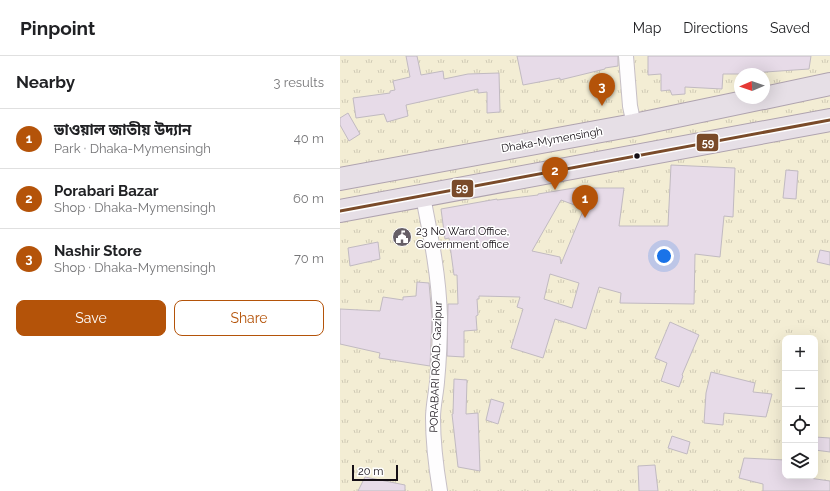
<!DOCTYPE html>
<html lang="en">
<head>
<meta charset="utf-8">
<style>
	body { margin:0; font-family:Raleway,"Noto Sans Bengali",sans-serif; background:#f2f2f2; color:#202124 }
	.controls { position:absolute; right:12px; bottom:12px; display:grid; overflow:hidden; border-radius:8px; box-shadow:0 4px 16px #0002 }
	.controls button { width:36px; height:36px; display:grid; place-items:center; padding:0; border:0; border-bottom:1px solid #e0e0e0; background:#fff; color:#202124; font:20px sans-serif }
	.compass { position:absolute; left:394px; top:12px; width:36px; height:36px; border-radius:50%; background:#fff; box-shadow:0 4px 16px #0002; rotate:268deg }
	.scale { position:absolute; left:12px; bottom:10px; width:46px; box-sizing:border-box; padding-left:4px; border:2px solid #150f16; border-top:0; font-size:11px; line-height:14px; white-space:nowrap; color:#150f16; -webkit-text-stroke:3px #fff; paint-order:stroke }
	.you { position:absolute; left:324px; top:200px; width:14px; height:14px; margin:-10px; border:3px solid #fff; border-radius:50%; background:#1a73e8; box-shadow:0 0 0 6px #1a73e833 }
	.badge { display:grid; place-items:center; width:26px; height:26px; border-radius:50%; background:#b45309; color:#fff; font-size:13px; font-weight:700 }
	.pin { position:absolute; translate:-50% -33px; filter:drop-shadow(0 1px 2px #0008) }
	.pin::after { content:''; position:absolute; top:21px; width:14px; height:12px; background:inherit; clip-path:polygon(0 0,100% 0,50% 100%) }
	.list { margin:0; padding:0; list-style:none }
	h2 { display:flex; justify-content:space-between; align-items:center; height:52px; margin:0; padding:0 16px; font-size:17px }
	h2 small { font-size:13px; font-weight:400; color:#757577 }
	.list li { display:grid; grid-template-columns:26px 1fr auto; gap:12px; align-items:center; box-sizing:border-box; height:60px; padding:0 16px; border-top:1px solid #e0e0e0 }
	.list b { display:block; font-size:15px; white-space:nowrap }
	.list p { margin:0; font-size:13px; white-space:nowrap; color:#757577 }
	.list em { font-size:13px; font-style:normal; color:#757577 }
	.actions { display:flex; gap:8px; padding:12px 16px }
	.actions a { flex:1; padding:9px 0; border:1px solid #b45309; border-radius:8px; text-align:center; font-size:14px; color:#b45309 }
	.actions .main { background:#b45309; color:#fff }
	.icon { flex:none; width:22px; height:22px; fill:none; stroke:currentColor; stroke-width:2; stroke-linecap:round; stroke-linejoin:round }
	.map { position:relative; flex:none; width:490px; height:435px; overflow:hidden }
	header { display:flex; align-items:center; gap:24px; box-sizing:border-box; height:56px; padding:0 20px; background:#fff; border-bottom:1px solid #e0e0e0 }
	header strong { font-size:19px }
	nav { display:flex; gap:22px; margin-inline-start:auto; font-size:14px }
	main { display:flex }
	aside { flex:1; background:#fff }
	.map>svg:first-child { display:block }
</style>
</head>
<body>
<header>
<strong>Pinpoint</strong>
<nav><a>Map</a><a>Directions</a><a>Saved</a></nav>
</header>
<main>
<aside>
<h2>Nearby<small>3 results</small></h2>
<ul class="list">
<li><span class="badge">1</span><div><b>ভাওয়াল জাতীয় উদ্যান</b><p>Park · Dhaka-Mymensingh</p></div><em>40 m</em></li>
<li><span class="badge">2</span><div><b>Porabari Bazar</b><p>Shop · Dhaka-Mymensingh</p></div><em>60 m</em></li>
<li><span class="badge">3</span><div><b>Nashir Store</b><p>Shop · Dhaka-Mymensingh</p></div><em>70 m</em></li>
</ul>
<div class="actions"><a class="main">Save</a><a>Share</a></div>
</aside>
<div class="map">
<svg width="490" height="435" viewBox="0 0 490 435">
	<defs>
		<pattern id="park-tufts" width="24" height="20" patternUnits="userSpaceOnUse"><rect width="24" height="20" fill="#f3edd4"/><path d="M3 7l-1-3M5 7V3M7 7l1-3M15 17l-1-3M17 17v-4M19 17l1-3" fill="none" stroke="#cfcab5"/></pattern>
	</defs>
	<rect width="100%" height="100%" fill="#faf2fa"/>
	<path fill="url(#park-tufts)" fill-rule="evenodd" d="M0,0H490V435H0ZM400,18H424V42H400ZM445,282H475V420H445Z"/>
	<g fill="#e7dbe8" stroke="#c1bac1" fill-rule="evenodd">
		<polygon points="66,0 77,0 81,19 103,15 104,23 128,18 159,17 160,56 147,57 147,36 138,37 138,33 66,49 68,60 47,66 44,58 16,62 13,42 50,37 50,35 55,34 53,25 70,21"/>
		<polygon points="177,0 278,0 278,10 265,12 265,13 220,24 220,22 183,29"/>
		<polygon points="308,0 471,0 469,13 411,17 411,18 383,18 382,33 345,31 345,38 332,39 330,34 321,35 321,18 308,19"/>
		<polygon points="8,57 20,78 9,85 0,69 0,62"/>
		<path d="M331,109L395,112L393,161L384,160L380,201L355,198L354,248L280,247L281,237L259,231L246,273L215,263L203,302L171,292L183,253L177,251L180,241L139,240V243H137L138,259L136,260L137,274L124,275V301L107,300L108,248H118L117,219H114L109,182L105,183L101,153L157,143V144L198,139V138L234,132H284L279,170H328ZM221,144L240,151L245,150L221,208L220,201L192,195ZM210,218L239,227L232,252L204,243Z"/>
		<polygon points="446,114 458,115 456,143 443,142"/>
		<polygon points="38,186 40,203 10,210 8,192"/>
		<polygon points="480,194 490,196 490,209 477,206"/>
		<polygon points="77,226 89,227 92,261 90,310 39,302 40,297 0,288 0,253 40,255 43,241 63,244 63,241 76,240"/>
		<polygon points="330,266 359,279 342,319 343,320 339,331 321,325 327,307 315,302"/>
		<polygon points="371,316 415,327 413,336 432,338 426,361 384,357 383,369 364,367 366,337"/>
		<polygon points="114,323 127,324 126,358 138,357 140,415 118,411 112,358 113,358"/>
		<polygon points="151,343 164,347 158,368 146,364"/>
		<polygon points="332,380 350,386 347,398 328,392"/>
		<polygon points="475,381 490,382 490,396 475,394"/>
		<polygon points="404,402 445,404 445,420 462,420 462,421 490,425 490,435 423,435 423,428 399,422"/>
		<polygon points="315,409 318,435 299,435 298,410"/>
		<polygon points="25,421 65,429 65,435 18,435"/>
	</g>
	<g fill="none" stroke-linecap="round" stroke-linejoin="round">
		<defs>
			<g id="minor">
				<polyline points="286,0 290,50 294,69"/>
				<path d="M83,141C91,181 99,220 100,261C100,283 99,305 97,326C96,338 93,350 93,362C93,387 96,411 100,435"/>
			</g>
			<g id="trunk">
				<polyline points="424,42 490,28"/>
				<polyline points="0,123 294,69 423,42"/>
				<polyline points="0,155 490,64"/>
			</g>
		</defs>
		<use href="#minor" stroke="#c6bfc6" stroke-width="16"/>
		<use href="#trunk" stroke="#afa3af" stroke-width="24"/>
		<use href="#minor" stroke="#fefdfe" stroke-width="14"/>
		<use href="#trunk" stroke="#e6dfe6" stroke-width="22"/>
		<defs>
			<polyline id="bus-1" points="0,155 490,64"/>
		</defs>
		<use href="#bus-1" stroke="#fff" stroke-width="6"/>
		<use href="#bus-1" stroke="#7a4b2a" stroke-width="3"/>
	</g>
	<defs>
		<symbol id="civic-disc" viewBox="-11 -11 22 22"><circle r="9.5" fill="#655e66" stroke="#fff"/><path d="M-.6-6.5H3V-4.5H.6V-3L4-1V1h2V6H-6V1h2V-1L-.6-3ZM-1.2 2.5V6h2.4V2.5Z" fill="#fff"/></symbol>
	</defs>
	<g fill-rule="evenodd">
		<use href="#civic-disc" x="51" y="170" width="22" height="22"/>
	</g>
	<circle fill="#150f16" stroke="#fff" stroke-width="1.5" cx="297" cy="100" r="3.5"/>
	<g text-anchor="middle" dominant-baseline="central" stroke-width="3" stroke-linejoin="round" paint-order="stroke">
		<g font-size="11" fill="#150f16" stroke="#fff">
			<text transform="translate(212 84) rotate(-10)">Dhaka-Mymensingh</text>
			<text transform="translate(96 311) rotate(-88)">PORABARI ROAD, Gazipur</text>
		</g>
		<g font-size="11" fill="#150f16" stroke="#fff" text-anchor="start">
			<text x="76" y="175">23 No Ward Office,<tspan x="76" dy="13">Government office</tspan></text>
		</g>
	</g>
	<g stroke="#fff" stroke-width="1.5">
		<rect x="356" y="77" width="23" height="19" rx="4" fill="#7a4b2a"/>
		<rect x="111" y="123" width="23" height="19" rx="4" fill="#7a4b2a"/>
	</g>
	<g font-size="11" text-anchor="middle" font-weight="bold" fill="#fff">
		<text x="368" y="91">59</text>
		<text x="122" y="136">59</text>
	</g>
</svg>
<div class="controls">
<button>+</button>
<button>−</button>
<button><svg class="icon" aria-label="locate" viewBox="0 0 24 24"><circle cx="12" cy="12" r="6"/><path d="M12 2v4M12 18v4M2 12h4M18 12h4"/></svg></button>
<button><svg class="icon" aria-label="layers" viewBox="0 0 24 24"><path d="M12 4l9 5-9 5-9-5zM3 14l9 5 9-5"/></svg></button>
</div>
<svg class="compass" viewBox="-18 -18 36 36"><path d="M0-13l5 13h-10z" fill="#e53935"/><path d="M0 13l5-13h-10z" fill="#757577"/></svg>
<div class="scale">20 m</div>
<div class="you"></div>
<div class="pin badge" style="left:245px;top:162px">1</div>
<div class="pin badge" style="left:215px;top:134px">2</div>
<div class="pin badge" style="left:262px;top:50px">3</div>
</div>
</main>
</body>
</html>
